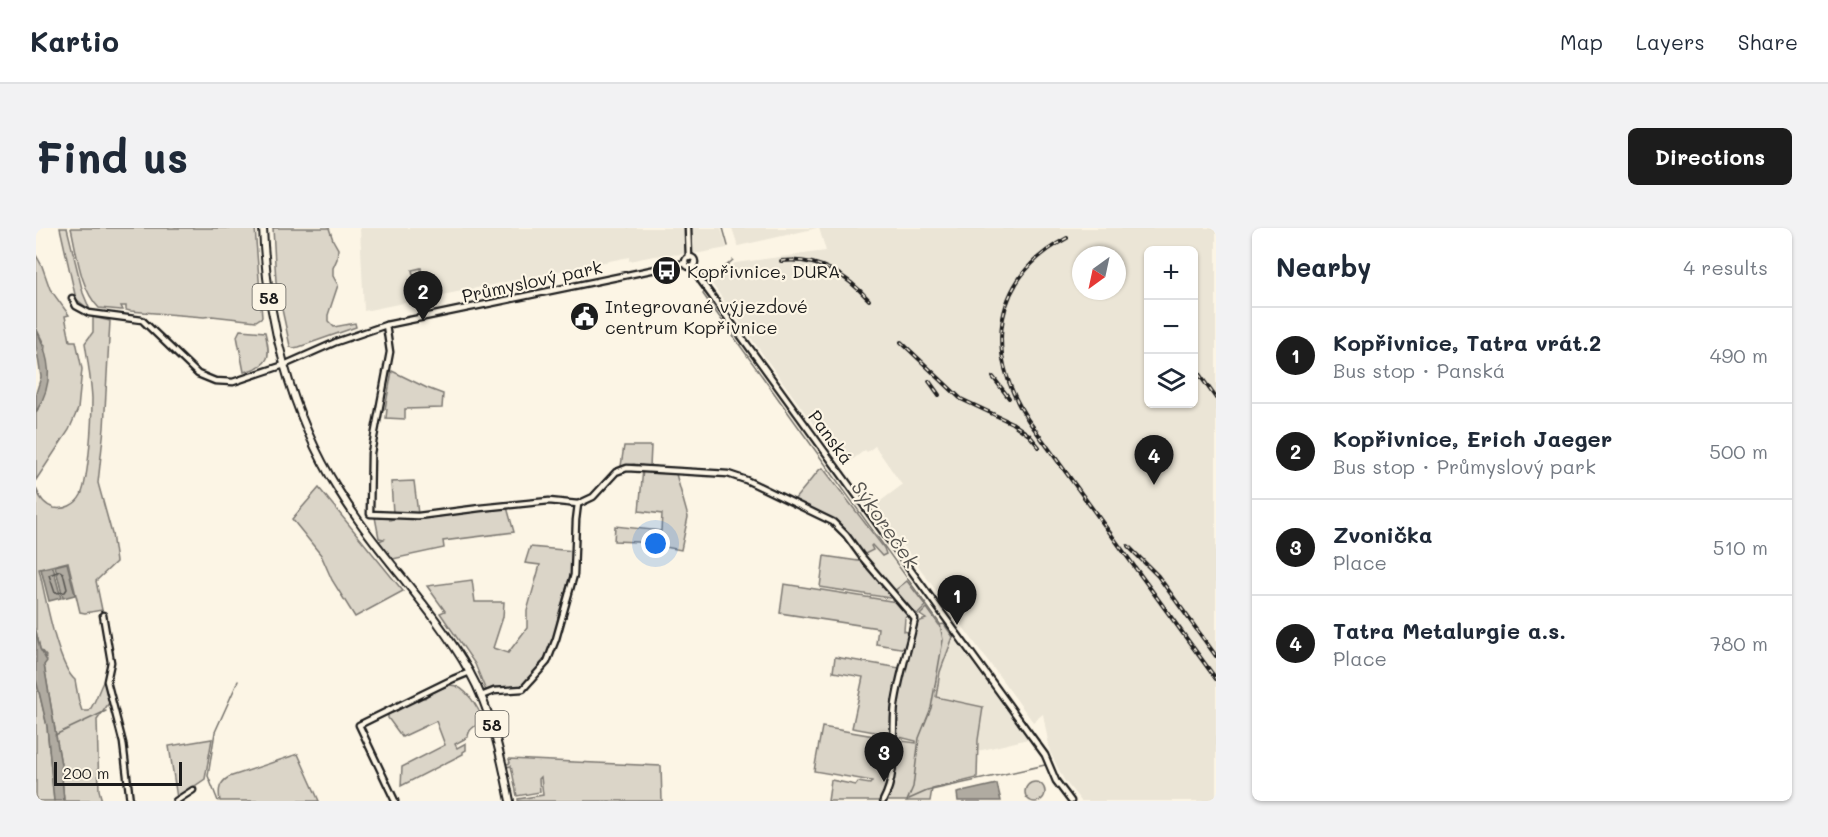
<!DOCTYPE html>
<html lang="en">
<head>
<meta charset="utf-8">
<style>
	body { margin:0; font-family:Mali,sans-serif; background:#f2f2f3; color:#1f2937 }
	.controls { position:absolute; right:18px; top:18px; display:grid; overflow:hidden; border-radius:9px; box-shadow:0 2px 4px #0004 }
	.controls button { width:54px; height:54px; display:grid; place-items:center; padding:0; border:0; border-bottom:2px solid #e0e1e3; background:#fff; color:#1f2937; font:30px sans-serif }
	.compass { position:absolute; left:1036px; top:18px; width:54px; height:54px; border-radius:50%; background:#fff; box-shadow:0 2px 4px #0004; rotate:213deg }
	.scale { position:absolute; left:18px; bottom:15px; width:128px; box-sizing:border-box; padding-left:6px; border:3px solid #1c1c1c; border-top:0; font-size:16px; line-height:21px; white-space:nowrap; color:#1c1c1c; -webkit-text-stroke:4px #fcf5e5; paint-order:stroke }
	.you { position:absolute; left:620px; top:316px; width:21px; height:21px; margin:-15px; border:4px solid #fff; border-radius:50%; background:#1a73e8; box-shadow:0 0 0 9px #1a73e833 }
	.badge { display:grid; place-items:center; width:39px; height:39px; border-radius:50%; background:#1c1c1c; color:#fff; font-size:20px; font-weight:700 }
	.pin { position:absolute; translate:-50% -50px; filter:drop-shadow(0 2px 3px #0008) }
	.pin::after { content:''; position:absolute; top:32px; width:21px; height:18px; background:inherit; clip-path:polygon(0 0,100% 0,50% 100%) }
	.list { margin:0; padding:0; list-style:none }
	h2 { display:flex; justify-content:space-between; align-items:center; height:78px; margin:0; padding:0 24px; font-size:26px }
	h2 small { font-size:20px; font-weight:400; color:#747a83 }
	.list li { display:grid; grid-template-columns:39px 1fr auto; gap:18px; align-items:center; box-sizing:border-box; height:96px; padding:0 24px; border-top:2px solid #e0e1e3 }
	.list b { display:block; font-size:22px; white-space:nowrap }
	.list p { margin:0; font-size:20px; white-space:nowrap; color:#747a83 }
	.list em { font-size:20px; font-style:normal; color:#747a83 }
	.icon { flex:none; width:33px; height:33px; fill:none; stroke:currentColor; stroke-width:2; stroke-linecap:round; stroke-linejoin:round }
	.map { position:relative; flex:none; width:1180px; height:573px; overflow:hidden; border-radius:9px }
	header { display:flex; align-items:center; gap:36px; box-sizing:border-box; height:84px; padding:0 30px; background:#fff; border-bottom:2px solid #e0e1e3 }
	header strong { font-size:28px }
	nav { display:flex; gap:33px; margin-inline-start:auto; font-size:21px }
	.intro { display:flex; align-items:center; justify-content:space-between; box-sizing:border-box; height:144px; padding:0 36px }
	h1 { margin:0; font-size:42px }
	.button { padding:15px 27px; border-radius:9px; background:#1c1c1c; color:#fff; font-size:21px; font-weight:700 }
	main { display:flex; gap:36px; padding:0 36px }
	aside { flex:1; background:#fff; border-radius:9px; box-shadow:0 2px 4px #0004 }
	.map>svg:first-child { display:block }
</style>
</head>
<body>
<header>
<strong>Kartio</strong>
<nav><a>Map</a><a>Layers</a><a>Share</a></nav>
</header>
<div class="intro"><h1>Find us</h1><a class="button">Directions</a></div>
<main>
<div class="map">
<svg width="1180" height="573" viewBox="0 0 1180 573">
	<rect width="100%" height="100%" fill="#fcf5e5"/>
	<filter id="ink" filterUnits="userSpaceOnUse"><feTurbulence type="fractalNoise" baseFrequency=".0167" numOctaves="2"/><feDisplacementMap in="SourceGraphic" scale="12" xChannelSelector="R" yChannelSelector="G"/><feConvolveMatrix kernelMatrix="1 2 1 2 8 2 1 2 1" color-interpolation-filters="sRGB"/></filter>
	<g filter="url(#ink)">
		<g fill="#ebe5d6" fill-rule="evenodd">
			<polygon points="324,0 685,0 691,20 664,25 618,28 593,33 593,29 328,83"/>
			<polygon points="696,0 781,0 702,18"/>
			<path d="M783,0H1180V573H1045L1028,552L1014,524L1007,486L997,494L838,278L866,257L839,218L831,224L829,222L808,238L789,211L791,205L788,201L783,204L676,56L699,35L790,23ZM1112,22H1158V176H1112ZM1045,27H1081V63H1045Z"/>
			<polygon points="814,309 824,322 837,317 843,326 850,324 848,320 871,353 858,363 826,328"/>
			<polygon points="917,409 992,511 942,523 942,512 900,469 904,444"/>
		</g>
		<g fill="#dbd5c8" stroke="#7c7872" stroke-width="1.5">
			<polygon points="24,0 31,0 47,65 54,82 40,71"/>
			<path d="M35,0H219L226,89L220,93L176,88L168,89L94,83L90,82V78H85L87,82H85L63,80C44,61 41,25 35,0Z"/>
			<polygon points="237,0 293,0 297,12 302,21 301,31 297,40 297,48 302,57 292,87 292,93 298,99 319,95 320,99 263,119 257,120 254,118 240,54"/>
			<polygon points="0,27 6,38 14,61 33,87 29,88 34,113 40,113 46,141 42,181 33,202 0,252 0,184 2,181 9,118 0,100"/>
			<polygon points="385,40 388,61 375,65 373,52 378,51 376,42"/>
			<path d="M57,89L74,93L68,200L62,255L76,306L80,334L60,353L66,382L49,385L44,384L32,334L3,341C9,366 21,437 39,452L43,474L46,483H53C60,474 62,463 68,452L73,475L61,492L63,562L66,573H28L25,537L8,437L10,428L4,421L0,403V260C3,269 8,277 18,280C28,282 40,277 45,267C53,249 56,192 56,170C55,152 52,134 49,115L57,104Z"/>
			<path d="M204,102L229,104C235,129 235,137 208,144L201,108Z"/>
			<polygon points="356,143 391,160 407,166 406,180 369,181 369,191 350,190 351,181 349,181"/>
			<polygon points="588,218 615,218 614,239 598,236 585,238"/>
			<polygon points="787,240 848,320 850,326 846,328 836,317 835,318 837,322 827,327 813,307 798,292 758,272 784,241"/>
			<polygon points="607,241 640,246 652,289 645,322 602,314 578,313 579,298 625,303 626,286 603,283"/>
			<polygon points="378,253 382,286 357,285 355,254"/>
			<polygon points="283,260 367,363 319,389 296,352 285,327 256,291"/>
			<polygon points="471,279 478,304 407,313 408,320 357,331 343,313 348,311 343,310 339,289 354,289 354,292 357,291 358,289 401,289"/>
			<polygon points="494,319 538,323 535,345 522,388 520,407 506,436 485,459 458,459 450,463 439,436 404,385 409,383 391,358 436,352 439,374 468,374 467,389 457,420 472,425 491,400 491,383 504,337 489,335"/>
			<polygon points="788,328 829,334 860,371 784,359"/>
			<polygon points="871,353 890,378 882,386 876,383 858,363"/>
			<polygon points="748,356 861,374 873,386 869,390 868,403 874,405 870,421 840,416 842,400 744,385"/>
			<path d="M891,380L903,397L908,396L917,409L904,444L900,469L947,479L942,512L941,550L896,561L894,573H849L854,560L859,512L880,515V513L859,508C858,473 869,427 882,394L890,391L884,387Z"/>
			<polygon points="799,429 864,440 857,472 856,507 816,500 827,449 797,444"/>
			<polygon points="0,451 11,498 18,573 0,573"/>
			<path d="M414,457C430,457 443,481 448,494C440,498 433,499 432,509L419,516L421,520L430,515V522L427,524V526L365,558L366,539L409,517L400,493L366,509L352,490V486L359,484L384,469L389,470L393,465Z"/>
			<path d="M786,499L855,511C854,533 855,553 845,573H792L795,552L820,557L822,554L834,556L836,553L778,543Z"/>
			<polygon points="176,511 169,551 141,570 133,518"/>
			<path d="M262,526L283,573H184C182,562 183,555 193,549Z"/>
			<polygon points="473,531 625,538 626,573 482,573 482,571 507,567 505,549 503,551 504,564 481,568 475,538 471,539 470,536 474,535"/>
			<circle cx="999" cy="564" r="10"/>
		</g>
		<g fill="#b0aba1" stroke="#75726c" stroke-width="1.5">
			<path d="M0,100C14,131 19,154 0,184V165L5,149L0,117Z"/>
			<polygon points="31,335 39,367 27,370 19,338"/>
			<polygon points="17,339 25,370 13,373 5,341"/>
			<polygon points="0,403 4,421 11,433 8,437 25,537 28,573 18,573 11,498 0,451"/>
			<polygon points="961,556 965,573 922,573 921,565"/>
		</g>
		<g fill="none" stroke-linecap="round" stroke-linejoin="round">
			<polygon stroke="#575551" stroke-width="1.5" points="24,343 27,345 31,361 29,364 19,365 13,347"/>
			<g stroke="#75726c" stroke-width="1.5">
				<polyline points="687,0 692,18"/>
				<polyline points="674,52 697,32"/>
				<polyline points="668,64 667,66 904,396 907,412 895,480 883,510 877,559 871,573"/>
				<polyline points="19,507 70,483"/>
				<polyline points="873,571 891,563 1009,537"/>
				<polyline points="182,573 172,548 179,504 202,453"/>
			</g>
			<defs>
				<g id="minor">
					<polyline points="652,0 653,30"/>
					<circle cx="654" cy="34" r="5"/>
					<polyline points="657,39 665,53 1009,527 1020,553 1035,573"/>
					<polyline points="36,70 40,78 53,85 106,92 162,146 179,153 197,154 248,137 300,114 350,97 649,35"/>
					<path d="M350,97L354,124L335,225L334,286L382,288L444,280L513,273L542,276L557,269L580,244L591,240L692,246L710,252L797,294L810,307L826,329L879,391C873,419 863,448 859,477C855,508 863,544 847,573"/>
					<polyline points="67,387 75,434 71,453 87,515 94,573"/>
					<polyline points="445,468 458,463 487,461 511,434 520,411 538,347 540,292 542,276"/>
					<polyline points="140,573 157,562"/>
					<polyline points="359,573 323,497 417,451 434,444"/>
				</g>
				<path id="major" d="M227,0C231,92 254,185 303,263C342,327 397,379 433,443C456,484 465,528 474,573"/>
			</defs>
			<use href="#minor" stroke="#1c1c1c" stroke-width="9"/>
			<use href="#major" stroke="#1c1c1c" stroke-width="10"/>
			<use href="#minor" stroke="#fcf5e5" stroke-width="4.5"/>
			<use href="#major" stroke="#fcf5e5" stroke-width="6"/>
			<defs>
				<g id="rail">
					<path d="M1031,10C956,50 948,124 992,192L1180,451"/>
					<path d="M745,33C781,29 810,46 833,72"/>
					<polyline points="865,114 925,171 976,195 993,207 1003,219"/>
					<polyline points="1158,139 1180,170"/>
					<polyline points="957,149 973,170"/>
					<polyline points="893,153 903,167"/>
					<polyline points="1092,318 1122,348 1180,428"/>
				</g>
			</defs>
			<use href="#rail" stroke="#1c1c1c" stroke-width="4"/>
			<use href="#rail" stroke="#fcf5e5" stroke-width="1.5" stroke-dasharray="4.5" stroke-linecap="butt"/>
		</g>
	</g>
	<defs>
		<symbol id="bus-disc" viewBox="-11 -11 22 22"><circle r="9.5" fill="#1c1c1c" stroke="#fcf5e5"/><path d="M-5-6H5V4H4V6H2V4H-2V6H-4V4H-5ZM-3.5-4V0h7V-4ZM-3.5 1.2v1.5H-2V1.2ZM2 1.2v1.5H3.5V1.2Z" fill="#fff"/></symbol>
		<symbol id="civic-disc" viewBox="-11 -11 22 22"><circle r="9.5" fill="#1c1c1c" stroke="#fcf5e5"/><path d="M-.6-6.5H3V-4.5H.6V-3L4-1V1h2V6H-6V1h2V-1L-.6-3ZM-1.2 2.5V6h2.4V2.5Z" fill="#fff"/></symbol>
	</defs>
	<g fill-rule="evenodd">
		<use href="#bus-disc" x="614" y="26" width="33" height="33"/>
		<use href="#civic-disc" x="532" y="72" width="33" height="33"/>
	</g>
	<g text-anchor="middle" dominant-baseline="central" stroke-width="4.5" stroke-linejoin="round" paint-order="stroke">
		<g fill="#fcf5e5" stroke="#5f5d58" stroke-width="1.5">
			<rect x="216.5" y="56" width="33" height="26" rx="4.5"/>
			<rect x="439.5" y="483" width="33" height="26" rx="4.5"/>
		</g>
		<g font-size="16" font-weight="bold" fill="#1c1c1c">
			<text x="233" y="69">58</text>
			<text x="456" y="496">58</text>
		</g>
		<g font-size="18" fill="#1c1c1c" stroke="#fcf5e5" text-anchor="start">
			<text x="651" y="43">Kopřivnice, DURA</text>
			<text x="569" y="78">Integrované výjezdové<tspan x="569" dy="21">centrum Kopřivnice</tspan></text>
		</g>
		<g font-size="18" fill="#1c1c1c" stroke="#fcf5e5">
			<text transform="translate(496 53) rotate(-12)">Průmyslový park</text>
			<text transform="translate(795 209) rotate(54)">Panská</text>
		</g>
		<g font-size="20" font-style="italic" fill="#575551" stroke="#fcf5e5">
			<text transform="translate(850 296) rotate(55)">Sýkoreček</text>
		</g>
	</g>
</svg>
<div class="controls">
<button>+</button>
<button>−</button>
<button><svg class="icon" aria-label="layers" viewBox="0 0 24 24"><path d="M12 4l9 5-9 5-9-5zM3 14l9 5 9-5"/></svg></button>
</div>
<svg class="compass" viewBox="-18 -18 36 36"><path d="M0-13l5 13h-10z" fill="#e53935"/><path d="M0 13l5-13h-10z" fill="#747a83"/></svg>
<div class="scale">200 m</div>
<div class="you"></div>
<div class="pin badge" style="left:921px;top:397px">1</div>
<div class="pin badge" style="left:387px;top:93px">2</div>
<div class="pin badge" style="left:848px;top:554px">3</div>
<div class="pin badge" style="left:1118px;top:257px">4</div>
</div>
<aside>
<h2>Nearby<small>4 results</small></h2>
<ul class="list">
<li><span class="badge">1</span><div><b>Kopřivnice, Tatra vrát.2</b><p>Bus stop · Panská</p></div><em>490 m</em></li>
<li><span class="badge">2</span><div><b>Kopřivnice, Erich Jaeger</b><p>Bus stop · Průmyslový park</p></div><em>500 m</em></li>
<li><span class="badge">3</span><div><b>Zvonička</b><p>Place</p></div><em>510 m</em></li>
<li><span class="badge">4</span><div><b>Tatra Metalurgie a.s.</b><p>Place</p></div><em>780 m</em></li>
</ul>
</aside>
</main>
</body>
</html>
